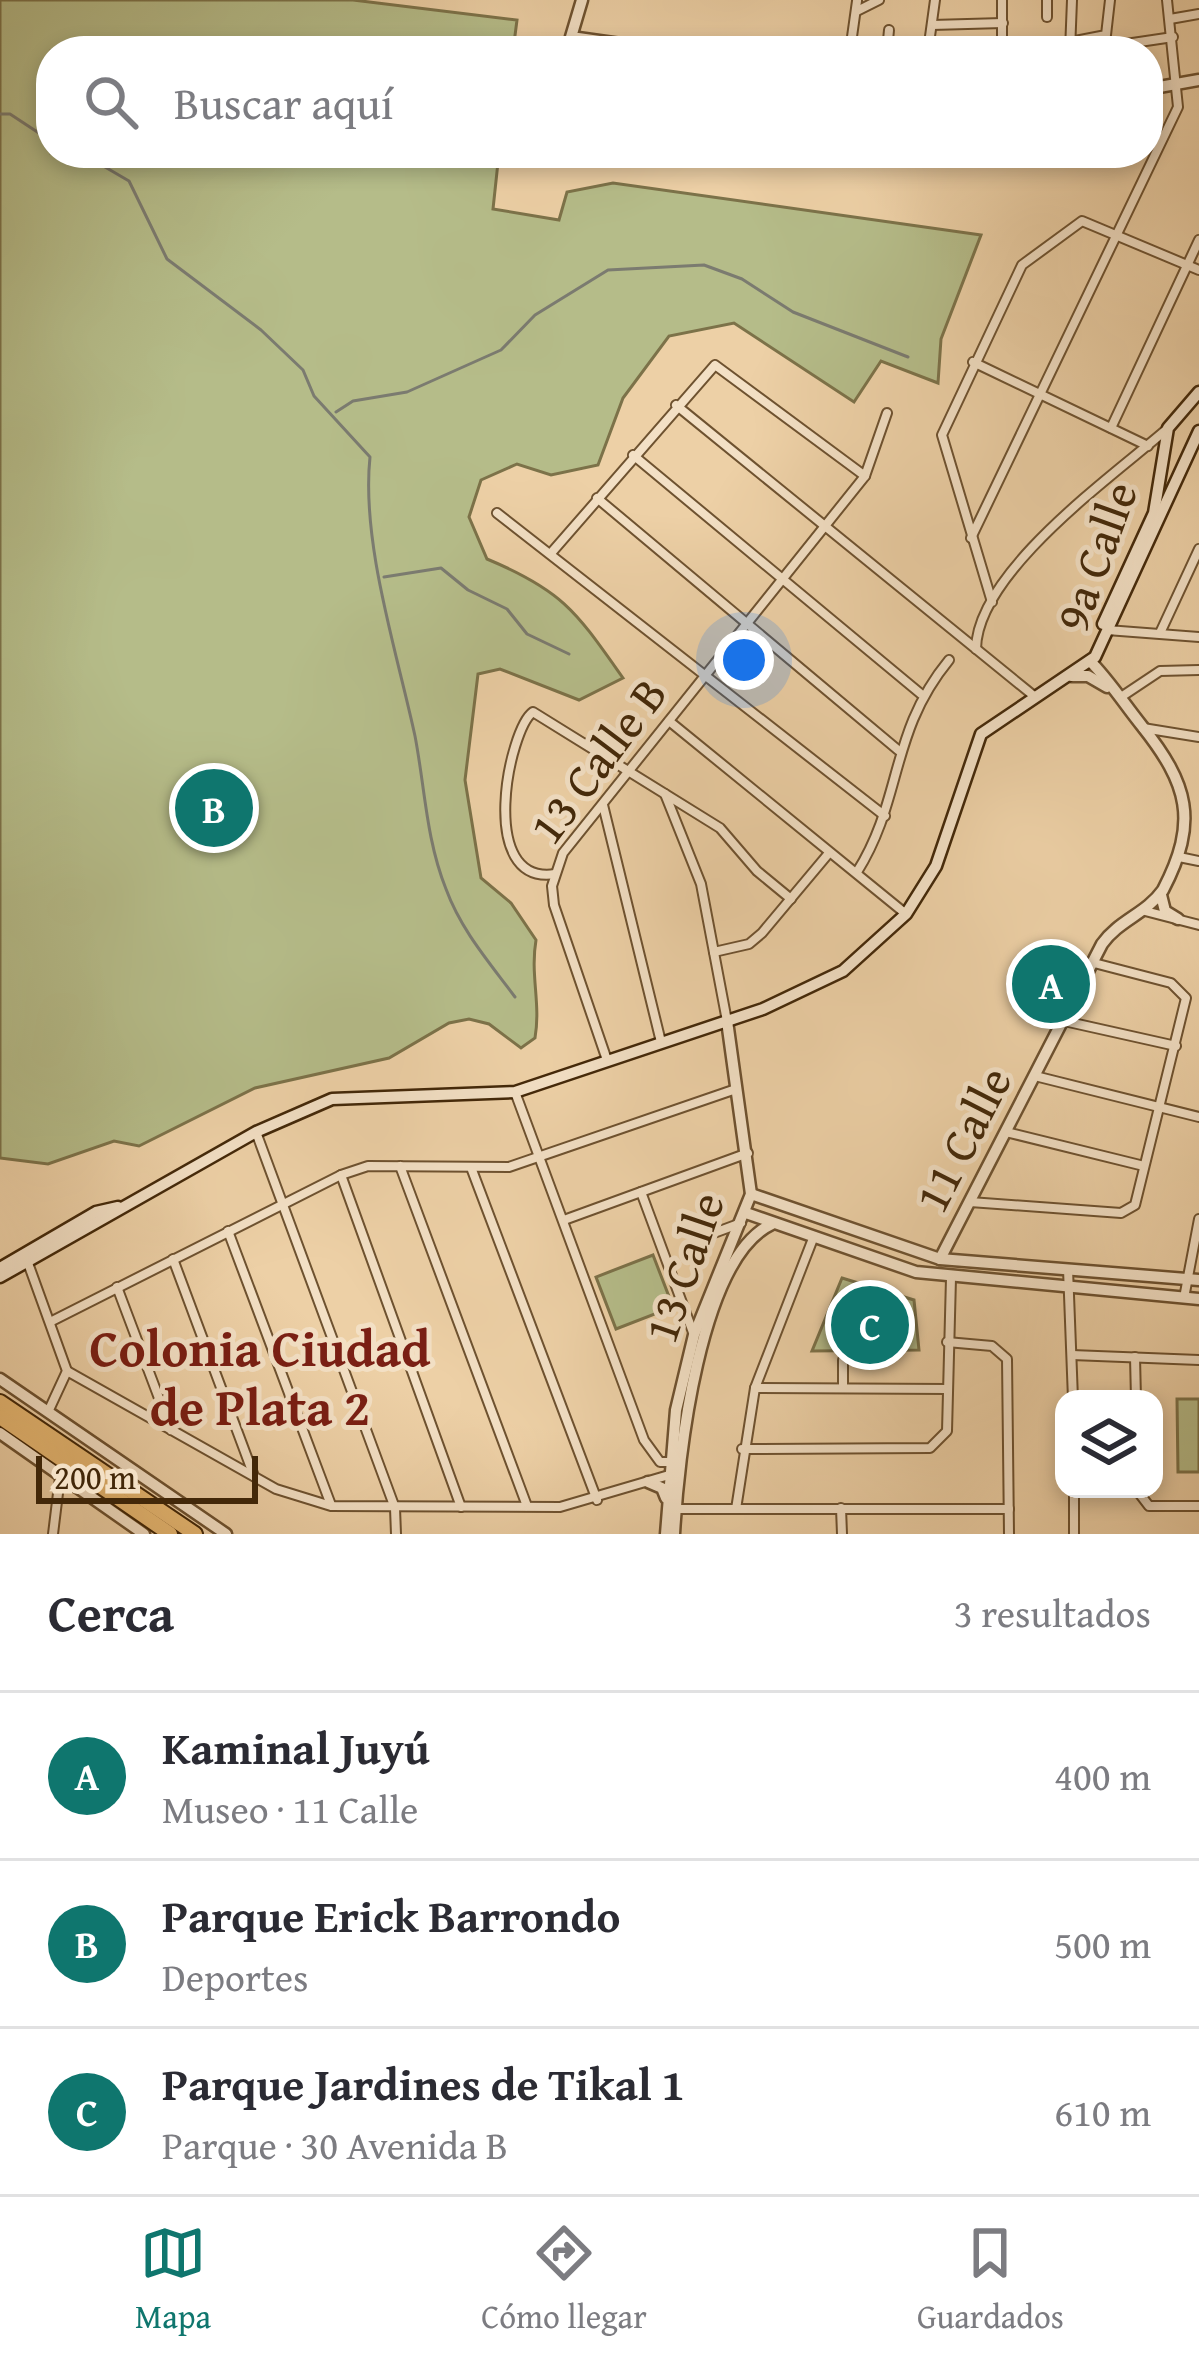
<!DOCTYPE html>
<html lang="es">
<head>
<meta charset="utf-8">
<style>
	body { margin:0; font-family:"Gentium Book Plus",serif; background:#f2f2f3; color:#2b2b33 }
	.controls { position:absolute; right:36px; bottom:36px; display:grid; overflow:hidden; border-radius:24px; box-shadow:0 6px 18px #0003 }
	.controls button { width:108px; height:108px; display:grid; place-items:center; padding:0; border:0; border-bottom:3px solid #e1e1e2; background:#fff; color:#2b2b33; font:60px sans-serif }
	.scale { position:absolute; left:36px; bottom:30px; width:222px; box-sizing:border-box; padding-left:12px; border:6px solid #432809; border-top:0; font-size:33px; line-height:42px; white-space:nowrap; color:#432809; -webkit-text-stroke:9px #f3e0c5; paint-order:stroke }
	.you { position:absolute; left:744px; top:660px; width:42px; height:42px; margin:-30px; border:9px solid #fff; border-radius:50%; background:#1a73e8; box-shadow:0 0 0 18px #1a73e833 }
	.badge { display:grid; place-items:center; width:78px; height:78px; border-radius:50%; background:#0f766e; color:#fff; font-size:39px; font-weight:700 }
	.pin { position:absolute; translate:-50% -50%; border:6px solid #fff; box-shadow:0 3px 12px #0006 }
	.list { margin:0; padding:0; list-style:none }
	h2 { display:flex; justify-content:space-between; align-items:center; height:156px; margin:0; padding:0 48px; font-size:51px }
	h2 small { font-size:39px; font-weight:400; color:#7c7c81 }
	.list li { display:grid; grid-template-columns:78px 1fr auto; gap:36px; align-items:center; box-sizing:border-box; height:168px; padding:0 48px; border-top:3px solid #e1e1e2 }
	.list b { display:block; font-size:45px; white-space:nowrap }
	.list p { margin:0; font-size:39px; white-space:nowrap; color:#7c7c81 }
	.list em { font-size:39px; font-style:normal; color:#7c7c81 }
	.icon { flex:none; width:66px; height:66px; fill:none; stroke:currentColor; stroke-width:2; stroke-linecap:round; stroke-linejoin:round }
	.map { position:relative; flex:none; width:1199px; height:1534px; overflow:hidden }
	.search { position:absolute; background:#fff; box-shadow:0 6px 18px #0003; left:36px; right:36px; top:36px; height:132px; display:flex; align-items:center; gap:30px; box-sizing:border-box; padding:0 42px; border-radius:48px; color:#7c7c81; font-size:45px }
	.sheet { height:660px; background:#fff }
	nav { display:flex; justify-content:space-around; align-items:center; box-sizing:border-box; height:168px; border-top:3px solid #e1e1e2; background:#fff; font-size:33px; color:#7c7c81 }
	nav a { display:grid; justify-items:center; gap:6px }
	nav .on { color:#0f766e }
	.map>svg:first-child { display:block }
</style>
</head>
<body>
<div class="map">
<svg width="1199" height="1534" viewBox="0 0 1199 1534">
	<rect width="100%" height="100%" fill="#edd0a6"/>
	<filter id="stains"><feTurbulence type="fractalNoise" baseFrequency=".00167" numOctaves="4"/><feColorMatrix values="0 0 0 0 .2 0 0 0 0 .09 0 0 0 0 .02 0 0 0 .5 -.17"/></filter>
	<radialGradient id="worn" r=".72"><stop offset=".6" stop-color="#630" stop-opacity="0"/><stop offset="1" stop-color="#630" stop-opacity=".3"/></radialGradient>
	<g fill="#b5bc89" stroke="#7c7249" stroke-width="3">
		<path d="M0,0H353L517,20L513,51H51V153H499L493,209L559,220L567,192L613,183L981,235L941,339L938,383L881,361L854,402L734,323L669,336L623,398L598,465L551,475L517,464L481,480L469,517L487,559C564,591 577,613 623,678L579,700L500,669L478,674L465,780L481,878L511,903L536,940C530,975 541,1003 535,1038L521,1048L489,1024L469,1019L449,1023L389,1058L255,1088L139,1146L114,1141L48,1164L0,1158Z"/>
		<polygon points="653,1255 673,1307 616,1329 596,1277"/>
		<polygon points="842,1278 914,1300 919,1350 812,1351"/>
		<polygon points="1177,1399 1199,1399 1199,1472 1178,1472"/>
	</g>
	<g fill="none" stroke-linecap="round" stroke-linejoin="round">
		<g stroke="#7b7b70" stroke-width="3">
			<polyline points="0,114 10,114 51,141"/>
			<path d="M81,153L129,181L167,259L261,330L303,370L314,396L370,457C361,542 397,652 415,736C425,788 426,839 446,889C461,930 489,962 515,997"/>
			<polyline points="336,412 353,401 407,392 501,350 535,315 608,270 704,265 742,279 793,312 908,357"/>
			<polyline points="384,577 441,568 468,590 507,609 527,634 569,654"/>
		</g>
		<defs>
			<g id="minor">
				<polyline points="857,11 879,0"/>
				<polyline points="1047,17 1047,0"/>
				<polyline points="1170,19 1199,14"/>
				<polyline points="932,25 1003,23"/>
				<polyline points="1070,42 1106,35 1110,0"/>
				<polyline points="1119,45 1173,37"/>
				<polyline points="850,51 857,1"/>
				<polyline points="887,51 889,30"/>
				<polyline points="928,51 935,0"/>
				<polyline points="1002,51 1002,0"/>
				<polyline points="1070,51 1072,0"/>
				<polyline points="973,362 1148,446"/>
				<polyline points="676,405 1034,696"/>
				<polyline points="1111,428 1199,240"/>
				<polyline points="633,455 921,694"/>
				<polyline points="597,498 898,750"/>
				<polyline points="497,513 885,816"/>
				<polyline points="971,538 1178,107 1167,0"/>
				<polyline points="552,552 715,365 865,476"/>
				<polyline points="992,602 942,435 1022,265 1082,221 1199,270"/>
				<polyline points="1107,630 1199,637"/>
				<polyline points="1160,633 1199,549"/>
				<path d="M976,649C977,572 1113,476 1167,429"/>
				<polyline points="1121,697 1160,671 1199,670"/>
				<polyline points="669,721 906,914"/>
				<polyline points="1143,728 1199,737"/>
				<polyline points="665,794 701,884 727,1021"/>
				<polyline points="603,805 661,1042"/>
				<polyline points="1179,857 1199,861"/>
				<path d="M857,872C903,799 889,733 949,660"/>
				<path d="M555,874C476,886 509,729 533,712L720,828L757,871L791,899"/>
				<polyline points="1145,911 1199,925"/>
				<polyline points="714,952 749,944 762,933 829,853"/>
				<polyline points="1064,1021 1176,1046"/>
				<polyline points="607,1060 554,905 552,886 563,853 865,476 887,413"/>
				<polyline points="1035,1076 1199,1117"/>
				<polyline points="515,1092 644,1440 660,1462 670,1462"/>
				<polyline points="256,1132 395,1508 396,1534"/>
				<polyline points="1006,1132 1144,1166"/>
				<polyline points="400,1166 527,1506"/>
				<polyline points="472,1170 597,1500"/>
				<polyline points="341,1175 461,1507"/>
				<polyline points="641,1192 694,1335"/>
				<polyline points="970,1202 1121,1213 1135,1205 1186,998 1171,983 1094,963"/>
				<polyline points="564,1220 748,1153"/>
				<polyline points="228,1231 331,1505"/>
				<polyline points="698,1239 741,1223"/>
				<polyline points="173,1259 254,1476"/>
				<polyline points="28,1263 67,1371 48,1412"/>
				<polyline points="1068,1269 1073,1399"/>
				<polyline points="117,1287 171,1430"/>
				<polyline points="1184,1298 1199,1219"/>
				<polyline points="52,1321 341,1175 368,1166 509,1167 736,1089"/>
				<polyline points="947,1342 992,1346 1007,1359 1009,1534"/>
				<polyline points="1072,1355 1199,1360"/>
				<polyline points="1135,1357 1136,1399"/>
				<polyline points="67,1371 276,1489 331,1506 560,1507 669,1475"/>
				<polyline points="755,1388 948,1389"/>
				<polyline points="843,1388 843,1360"/>
				<polyline points="742,1449 930,1448 947,1431 951,1278"/>
				<polyline points="1074,1489 1074,1534"/>
				<polyline points="1136,1489 1149,1506 1199,1506"/>
				<polyline points="841,1508 842,1534"/>
				<polyline points="676,1509 1009,1509"/>
				<polyline points="736,1509 755,1388 814,1236"/>
				<polyline points="53,1534 60,1477"/>
			</g>
			<g id="tertiary">
				<polyline points="582,0 571,37 670,51"/>
				<polyline points="1148,89 1199,80"/>
				<polyline points="1071,676 1088,676 1107,687"/>
				<polyline points="1161,895 1165,911 1178,919"/>
				<polyline points="751,1194 940,1259 1199,1280"/>
				<polyline points="746,1213 916,1272 1199,1299"/>
				<path d="M940,1259L1102,944C1119,920 1146,914 1163,890C1199,821 1188,784 1142,726C1125,705 1109,680 1090,661"/>
				<polyline points="0,1379 226,1534"/>
				<polyline points="0,1433 144,1534"/>
				<polyline points="648,1482 662,1488 666,1498"/>
				<polyline points="666,1534 676,1410 694,1335 751,1194 727,1021"/>
				<path d="M674,1534C678,1460 699,1258 772,1224"/>
			</g>
			<g id="secondary">
				<polyline points="1103,624 1154,513 1168,428 1199,392"/>
				<polyline points="0,1268 96,1212 118,1207"/>
				<polyline points="0,1277 256,1132 332,1099 515,1092 763,1009 843,971 906,914 936,866 981,734 1095,657 1199,431"/>
			</g>
			<g id="trunk">
				<polyline points="0,1402 195,1534"/>
				<polyline points="0,1417 170,1534"/>
			</g>
		</defs>
		<use href="#minor" stroke="#6e5230" stroke-width="12"/>
		<use href="#tertiary" stroke="#6e5230" stroke-width="15"/>
		<use href="#secondary" stroke="#432809" stroke-width="15"/>
		<use href="#trunk" stroke="#432809" stroke-width="18"/>
		<use href="#minor" stroke="#f3e0c5" stroke-width="8"/>
		<use href="#tertiary" stroke="#f3e0c5" stroke-width="10"/>
		<use href="#secondary" stroke="#f3e0c5" stroke-width="10"/>
		<use href="#trunk" stroke="#e6b873" stroke-width="14"/>
	</g>
	<g text-anchor="middle" dominant-baseline="central" stroke-width="10" stroke-linejoin="round" paint-order="stroke">
		<g font-size="48" fill="#432809" stroke="#f3e0c5">
			<text transform="translate(1095 556) rotate(-70)">9a Calle</text>
			<text transform="translate(597 760) rotate(-53)">13 Calle B</text>
			<text transform="translate(962 1139) rotate(-63)">11 Calle</text>
			<text transform="translate(683 1267) rotate(-71)">13 Calle</text>
		</g>
		<g font-size="51" font-weight="bold" fill="#7a1f14" stroke="#f3e0c5">
			<text x="260" y="1347">Colonia Ciudad<tspan x="260" dy="59">de Plata 2</tspan></text>
		</g>
	</g>
	<rect width="100%" height="100%" filter="url(#stains)"/>
	<rect width="100%" height="100%" fill="url(#worn)"/>
</svg>
<div class="controls">
<button><svg class="icon" aria-label="layers" viewBox="0 0 24 24"><path d="M12 4l9 5-9 5-9-5zM3 14l9 5 9-5"/></svg></button>
</div>
<div class="scale">200 m</div>
<div class="you"></div>
<div class="pin badge" style="left:1051px;top:984px">A</div>
<div class="pin badge" style="left:214px;top:808px">B</div>
<div class="pin badge" style="left:870px;top:1325px">C</div>
<div class="search"><svg class="icon" aria-label="search" viewBox="0 0 24 24"><circle cx="10" cy="10" r="6"/><path d="M15 15l6 6"/></svg>Buscar aquí</div>
</div>
<section class="sheet">
<h2>Cerca<small>3 resultados</small></h2>
<ul class="list">
<li><span class="badge">A</span><div><b>Kaminal Juyú</b><p>Museo · 11 Calle</p></div><em>400 m</em></li>
<li><span class="badge">B</span><div><b>Parque Erick Barrondo</b><p>Deportes</p></div><em>500 m</em></li>
<li><span class="badge">C</span><div><b>Parque Jardines de Tikal 1</b><p>Parque · 30 Avenida B</p></div><em>610 m</em></li>
</ul>
</section>
<nav>
<a class="on"><svg class="icon" aria-label="map" viewBox="0 0 24 24"><path d="M3 6l6-2 6 2 6-2v14l-6 2-6-2-6 2zM9 4v14M15 6v14"/></svg>Mapa</a>
<a><svg class="icon" aria-label="directions" viewBox="0 0 24 24"><path d="M12 3l9 9-9 9-9-9zM9 14v-3h6M13 9l2 2-2 2"/></svg>Cómo llegar</a>
<a><svg class="icon" aria-label="saved" viewBox="0 0 24 24"><path d="M7 4h10v16l-5-4-5 4z"/></svg>Guardados</a>
</nav>
</body>
</html>
